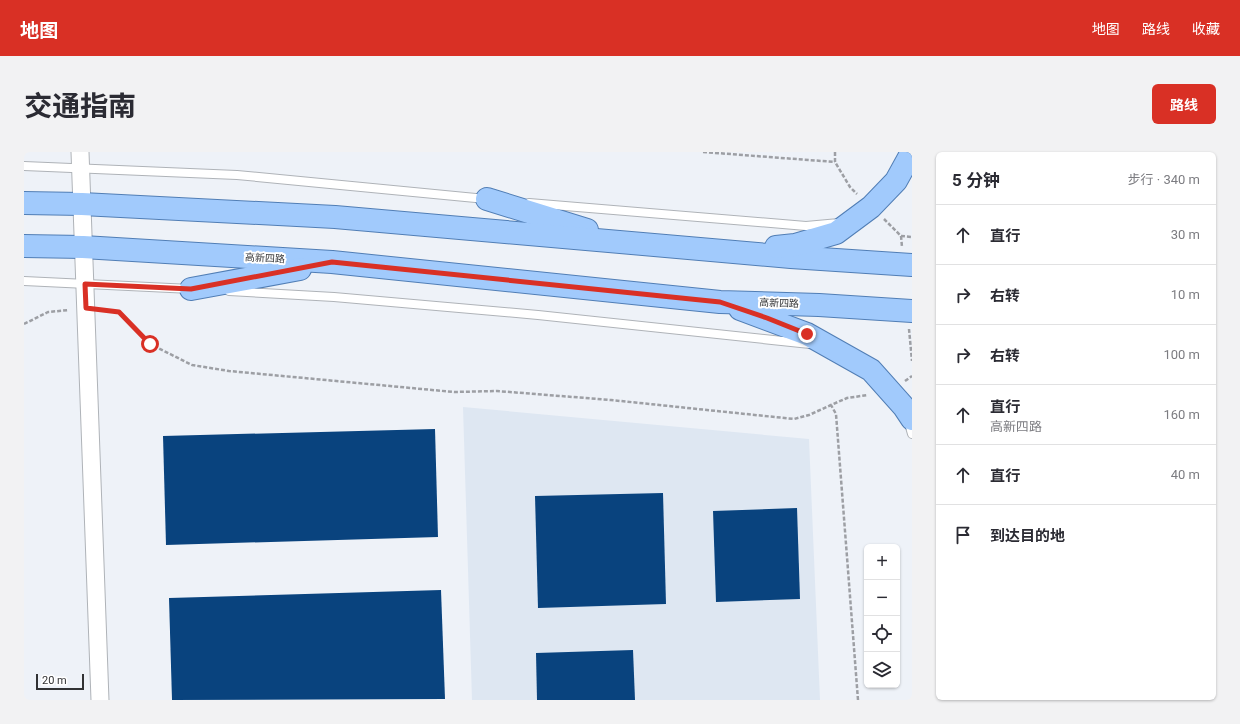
<!DOCTYPE html>
<html lang="zh">
<head>
<meta charset="utf-8">
<style>
	body { margin:0; font-family:Roboto,"Noto Sans SC",sans-serif; background:#f2f2f3; color:#2b2b33 }
	.controls { position:absolute; right:12px; bottom:12px; display:grid; overflow:hidden; border-radius:6px; box-shadow:0 1px 3px #0004 }
	.controls button { width:36px; height:36px; display:grid; place-items:center; padding:0; border:0; border-bottom:1px solid #e1e1e2; background:#fff; color:#2b2b33; font:20px sans-serif }
	.scale { position:absolute; left:12px; bottom:10px; width:48px; box-sizing:border-box; padding-left:4px; border:2px solid #313234; border-top:0; font-size:11px; line-height:14px; white-space:nowrap; color:#313234; -webkit-text-stroke:3px #fff; paint-order:stroke }
	.stop { position:absolute; width:12px; height:12px; margin:-9px; border:3px solid #d93025; border-radius:50%; background:#fff }
	.stop.end { background:#d93025; border-color:#fff; box-shadow:0 1px 4px #0008 }
	.list { margin:0; padding:0; list-style:none }
	h2 { display:flex; justify-content:space-between; align-items:center; height:52px; margin:0; padding:0 16px; font-size:17px }
	h2 small { font-size:13px; font-weight:400; color:#7c7c81 }
	.list li { display:grid; grid-template-columns:26px 1fr auto; gap:12px; align-items:center; box-sizing:border-box; height:60px; padding:0 16px; border-top:1px solid #e1e1e2 }
	.list b { display:block; font-size:15px; white-space:nowrap }
	.list p { margin:0; font-size:13px; white-space:nowrap; color:#7c7c81 }
	.list em { font-size:13px; font-style:normal; color:#7c7c81 }
	.icon { flex:none; width:22px; height:22px; fill:none; stroke:currentColor; stroke-width:2; stroke-linecap:round; stroke-linejoin:round }
	.map { position:relative; flex:none; width:888px; height:548px; overflow:hidden; border-radius:6px }
	header { display:flex; align-items:center; gap:24px; box-sizing:border-box; height:56px; padding:0 20px; background:#d93025; color:#fff }
	header strong { font-size:19px }
	nav { display:flex; gap:22px; margin-inline-start:auto; font-size:14px }
	.intro { display:flex; align-items:center; justify-content:space-between; box-sizing:border-box; height:96px; padding:0 24px }
	h1 { margin:0; font-size:28px }
	.button { padding:10px 18px; border-radius:6px; background:#d93025; color:#fff; font-size:14px; font-weight:700 }
	main { display:flex; gap:24px; padding:0 24px }
	aside { flex:1; background:#fff; border-radius:6px; box-shadow:0 1px 3px #0004 }
	.map>svg:first-child { display:block }
</style>
</head>
<body>
<header>
<strong>地图</strong>
<nav><a>地图</a><a>路线</a><a>收藏</a></nav>
</header>
<div class="intro"><h1>交通指南</h1><a class="button">路线</a></div>
<main>
<div class="map">
<svg width="888" height="548" viewBox="0 0 888 548">
	<rect width="100%" height="100%" fill="#eef2f8"/>
	<polygon fill="#dee7f2" points="439,255 785,287 796,548 448,548"/>
	<g fill="#09437e">
		<polygon points="411,277 414,385 142,393 139,284"/>
		<polygon points="639,341 642,452 514,456 511,344"/>
		<polygon points="773,356 776,447 692,450 689,359"/>
		<polygon points="417,438 421,547 148,548 145,446"/>
		<polygon points="609,498 611,548 513,548 512,501"/>
	</g>
	<g fill="none" stroke-linecap="round" stroke-linejoin="round">
		<defs>
			<g id="lane">
				<polyline points="0,14 213,23 462,47"/>
				<polyline points="505,51 782,74 815,71"/>
				<polyline points="0,129 167,137"/>
				<polyline points="205,139 310,145 514,163 786,192"/>
				<polyline points="884,268 888,282"/>
			</g>
			<polyline id="street" points="56,0 76,548"/>
			<g id="primary">
				<polyline points="463,47 563,78"/>
				<polyline points="0,51 58,52 311,65 767,105 888,113"/>
				<polyline points="0,94 59,95 308,110 696,150 795,153 888,159"/>
				<polyline points="752,95 771,93 812,81 847,55 872,29 888,0"/>
				<polyline points="167,137 276,117"/>
				<polyline points="716,157 783,182 847,218 880,255 888,267"/>
			</g>
		</defs>
		<use href="#lane" stroke="#afb3b8" stroke-width="10"/>
		<use href="#street" stroke="#afb3b8" stroke-width="19"/>
		<use href="#primary" stroke="#517eb5" stroke-width="24"/>
		<g stroke="#9d9fa4" stroke-width="2.5" stroke-dasharray="4 2" stroke-linecap="butt">
			<polyline points="679,0 811,10"/>
			<polyline points="811,0 811,10 826,35 833,42"/>
			<polyline points="860,67 877,84 888,85"/>
			<polyline points="877,84 878,95"/>
			<polyline points="78,158 95,160 126,192 168,213 205,219 430,240 473,239 587,248 770,267 785,263 807,253"/>
			<polyline points="0,172 24,160 45,158"/>
			<polyline points="885,177 888,209"/>
			<polyline points="881,229 888,224"/>
			<polyline points="834,548 812,262 807,253 823,246 844,243"/>
		</g>
		<use href="#lane" stroke="#fff" stroke-width="8"/>
		<use href="#street" stroke="#fff" stroke-width="17"/>
		<use href="#primary" stroke="#a1cafc" stroke-width="22"/>
	</g>
	<g fill="none" stroke-linecap="round" stroke-linejoin="round">
		<polyline stroke="#d93025" stroke-width="5" points="126,192 95,160 62,156 61,132 167,137 308,110 696,150 743,166 783,182"/>
	</g>
	<g text-anchor="middle" dominant-baseline="central" stroke-width="4" stroke-linejoin="round" paint-order="stroke">
		<g font-size="10" fill="#313234" stroke="#fff">
			<text transform="translate(241 106) rotate(3)">高新四路</text>
			<text transform="translate(755 151) rotate(2)">高新四路</text>
		</g>
	</g>
</svg>
<div class="controls">
<button>+</button>
<button>−</button>
<button><svg class="icon" aria-label="locate" viewBox="0 0 24 24"><circle cx="12" cy="12" r="6"/><path d="M12 2v4M12 18v4M2 12h4M18 12h4"/></svg></button>
<button><svg class="icon" aria-label="layers" viewBox="0 0 24 24"><path d="M12 4l9 5-9 5-9-5zM3 14l9 5 9-5"/></svg></button>
</div>
<div class="scale">20 m</div>
<div class="stop" style="left:126px;top:192px"></div>
<div class="stop end" style="left:783px;top:182px"></div>
</div>
<aside>
<h2>5 分钟<small>步行 · 340 m</small></h2>
<ul class="list">
<li><svg class="icon" aria-label="ahead" viewBox="0 0 24 24"><path d="M12 20V5M6 11l6-6 6 6"/></svg><div><b>直行</b></div><em>30 m</em></li>
<li><svg class="icon" aria-label="right" viewBox="0 0 24 24"><path d="M7 20v-9h11M14 6l5 5-5 5"/></svg><div><b>右转</b></div><em>10 m</em></li>
<li><svg class="icon" aria-label="right" viewBox="0 0 24 24"><path d="M7 20v-9h11M14 6l5 5-5 5"/></svg><div><b>右转</b></div><em>100 m</em></li>
<li><svg class="icon" aria-label="ahead" viewBox="0 0 24 24"><path d="M12 20V5M6 11l6-6 6 6"/></svg><div><b>直行</b><p>高新四路</p></div><em>160 m</em></li>
<li><svg class="icon" aria-label="ahead" viewBox="0 0 24 24"><path d="M12 20V5M6 11l6-6 6 6"/></svg><div><b>直行</b></div><em>40 m</em></li>
<li><svg class="icon" aria-label="arrive" viewBox="0 0 24 24"><path d="M6 21V4h12l-3 4 3 4H6"/></svg><div><b>到达目的地</b></div></li>
</ul>
</aside>
</main>
</body>
</html>
